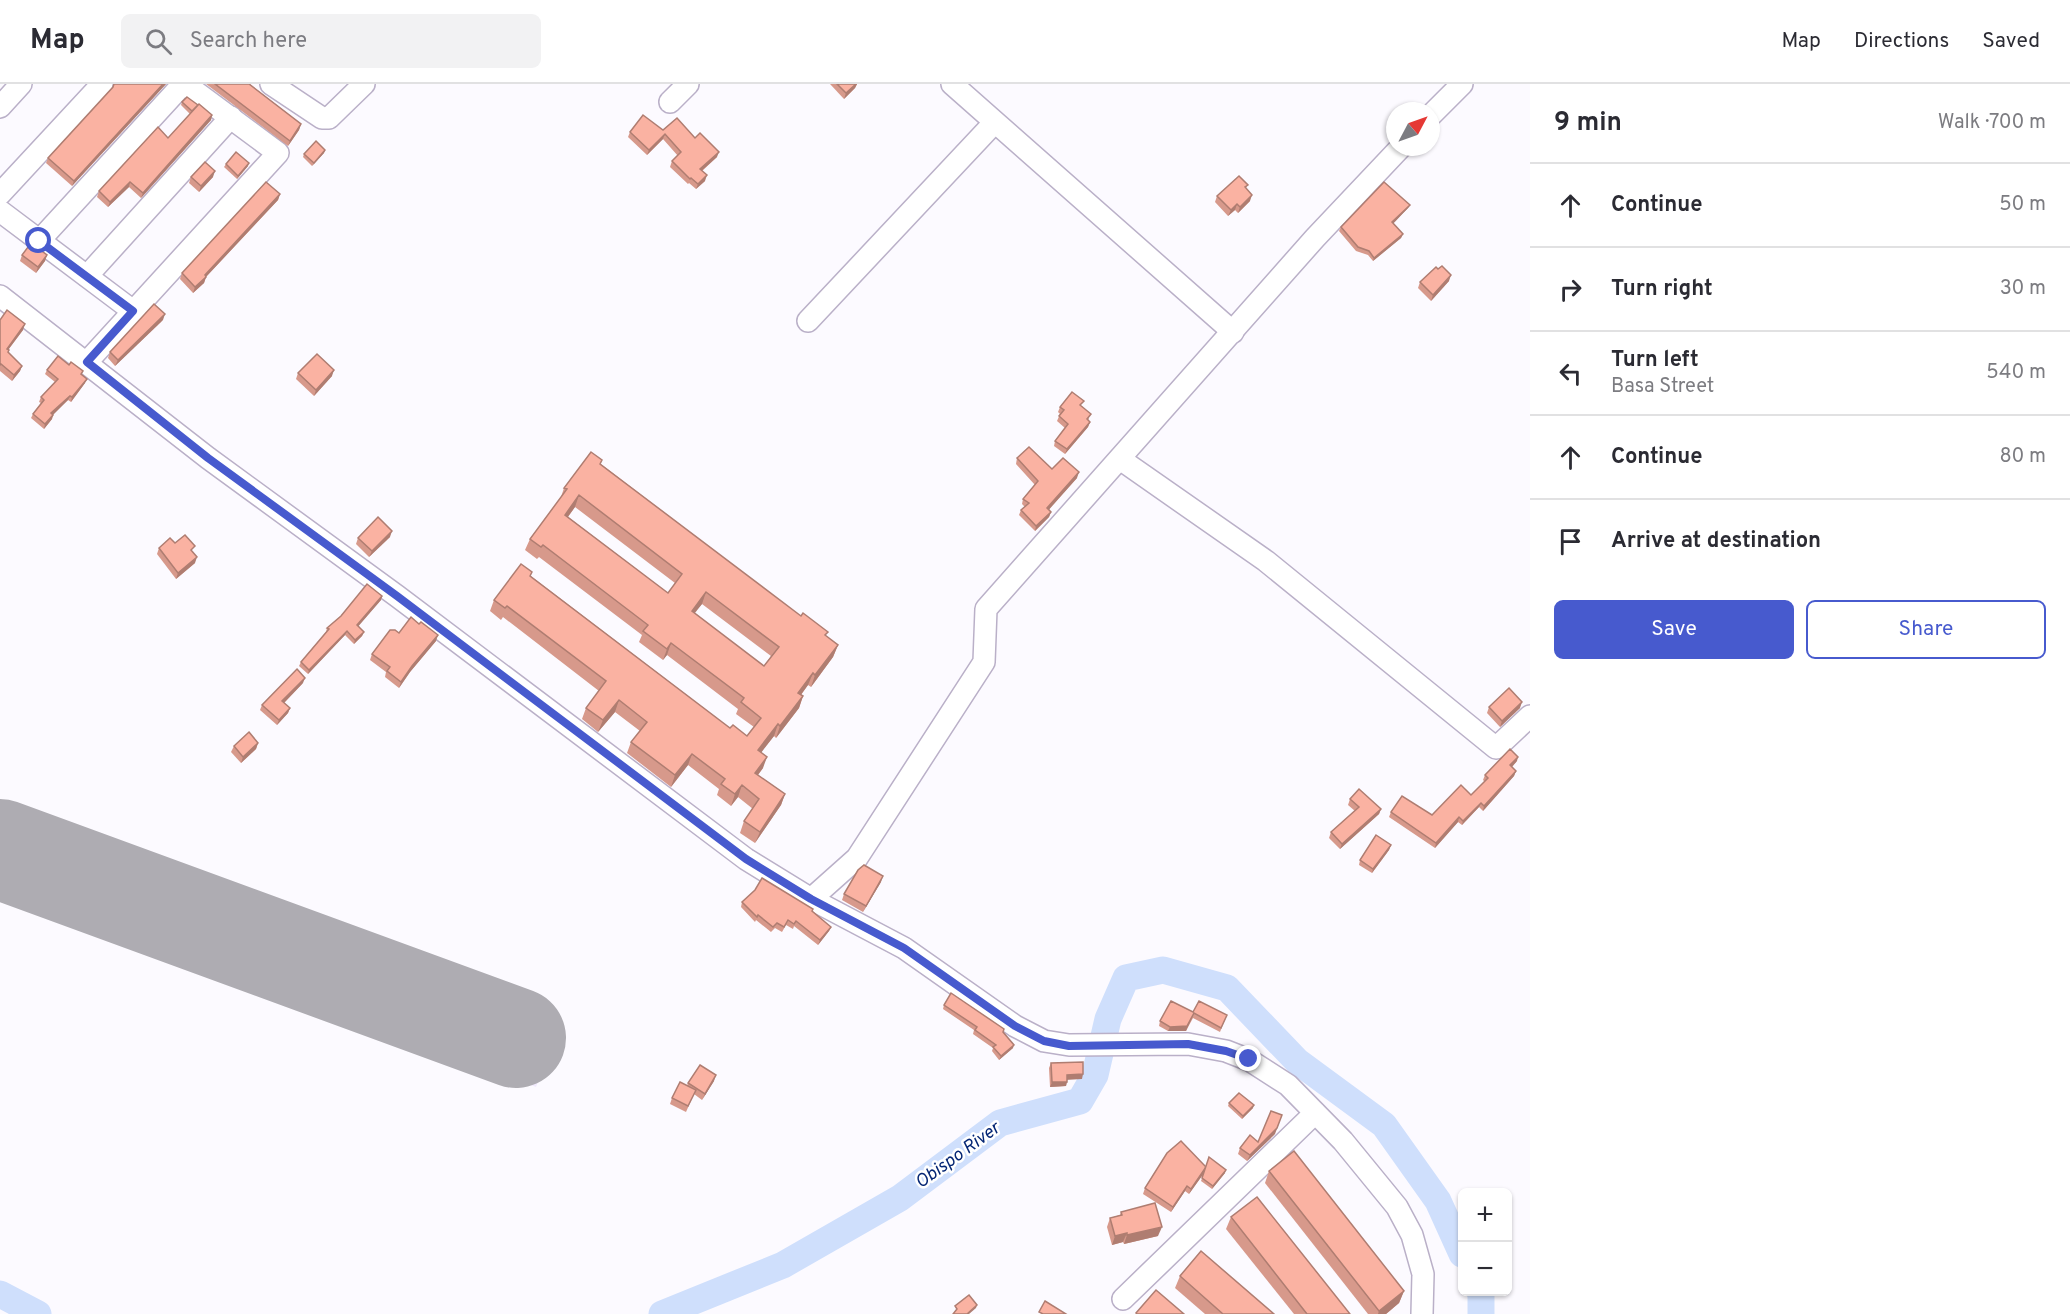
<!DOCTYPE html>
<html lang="en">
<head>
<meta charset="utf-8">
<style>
	body { margin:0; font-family:Overpass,sans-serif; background:#f2f2f3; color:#2b2b33 }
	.controls { position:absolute; right:18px; bottom:18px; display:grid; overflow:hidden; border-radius:9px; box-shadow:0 2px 4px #0004 }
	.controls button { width:54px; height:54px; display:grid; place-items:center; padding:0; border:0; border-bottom:2px solid #e1e1e2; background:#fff; color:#2b2b33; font:30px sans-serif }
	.compass { position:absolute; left:1386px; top:18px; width:54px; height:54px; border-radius:50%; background:#fff; box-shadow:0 2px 4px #0004; rotate:49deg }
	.stop { position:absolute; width:18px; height:18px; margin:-14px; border:4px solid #475ace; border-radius:50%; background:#fff }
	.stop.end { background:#475ace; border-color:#fff; box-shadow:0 2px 6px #0008 }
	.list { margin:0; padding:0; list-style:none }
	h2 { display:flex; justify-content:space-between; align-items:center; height:78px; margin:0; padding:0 24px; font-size:26px }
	h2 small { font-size:20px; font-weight:400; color:#7c7c81 }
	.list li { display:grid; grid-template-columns:39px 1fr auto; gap:18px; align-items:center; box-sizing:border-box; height:84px; padding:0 24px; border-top:2px solid #e1e1e2 }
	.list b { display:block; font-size:22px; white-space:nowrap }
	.list p { margin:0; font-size:20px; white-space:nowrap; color:#7c7c81 }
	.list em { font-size:20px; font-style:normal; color:#7c7c81 }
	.actions { display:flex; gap:12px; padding:18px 24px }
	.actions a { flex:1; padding:14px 0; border:2px solid #475ace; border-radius:9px; text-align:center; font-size:21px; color:#475ace }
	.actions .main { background:#475ace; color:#fff }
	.icon { flex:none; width:33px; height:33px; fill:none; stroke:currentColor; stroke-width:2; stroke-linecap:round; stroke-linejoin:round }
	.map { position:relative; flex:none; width:1530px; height:1230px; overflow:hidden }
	header { display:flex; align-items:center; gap:36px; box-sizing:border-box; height:84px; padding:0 30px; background:#fff; border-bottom:2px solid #e1e1e2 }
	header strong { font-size:28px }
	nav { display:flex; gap:33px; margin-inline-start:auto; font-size:21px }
	.search { width:420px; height:54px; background:#f2f2f3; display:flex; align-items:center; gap:15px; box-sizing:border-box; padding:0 21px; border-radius:9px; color:#7c7c81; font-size:22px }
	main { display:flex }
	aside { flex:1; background:#fff }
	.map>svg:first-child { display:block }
</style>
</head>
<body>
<header>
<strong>Map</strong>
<div class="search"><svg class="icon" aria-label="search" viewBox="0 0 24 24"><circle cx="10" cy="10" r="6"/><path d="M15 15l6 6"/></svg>Search here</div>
<nav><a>Map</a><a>Directions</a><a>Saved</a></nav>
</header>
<main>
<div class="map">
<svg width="1530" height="1230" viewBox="0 0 1530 1230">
	<rect width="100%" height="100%" fill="#fcfaff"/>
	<polygon fill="#f1eafd" points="0,733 559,940 536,1003 0,804"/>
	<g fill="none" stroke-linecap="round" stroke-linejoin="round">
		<g stroke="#cfdffc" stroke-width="27">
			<polyline points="1480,1208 1481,1211 1481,1230"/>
			<polyline points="0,1210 38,1230"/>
			<polyline points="662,1230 783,1181 900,1114 1000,1039 1080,1017 1095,991 1108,935 1126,894 1163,886 1227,904 1297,977 1384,1041 1438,1117 1462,1170"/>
		</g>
		<polyline stroke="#aeacb2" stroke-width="100" points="0,765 516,954"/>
		<defs>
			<g id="minor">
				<polyline points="271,0 322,34 329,34 364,0"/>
				<polyline points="952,0 1233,248"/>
				<polyline points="670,18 688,0"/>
				<polyline points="0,23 21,0"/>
				<polyline points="1431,31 1462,0"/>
				<polyline points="0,110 102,0"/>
				<polyline points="0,127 133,227"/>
				<polyline points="39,157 183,0"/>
				<polyline points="87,192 231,33"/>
				<polyline points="0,212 208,374 397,512 746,775 811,815 904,864 1015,942 1044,957 1069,961 1188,960 1226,967 1249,976 1288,1001 1343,1057 1397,1123 1412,1151 1423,1190 1422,1230"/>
				<polyline points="808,237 994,39"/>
				<polyline points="87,278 278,69 185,0"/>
				<polyline points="1120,375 1266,477 1496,664 1530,632"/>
				<polyline points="811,815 857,774 984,578 986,525 1315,154 1401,63"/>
				<polyline points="1123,1215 1315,1029"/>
			</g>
		</defs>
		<use href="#minor" stroke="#bab0c8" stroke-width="24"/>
		<use href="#minor" stroke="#fff" stroke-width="21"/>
	</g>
	<g fill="#d7998b" fill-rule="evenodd">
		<polygon points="166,0 72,102 46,79 48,74 113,4"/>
		<polygon points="206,0 250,0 301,40 299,46 288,62"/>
		<polygon points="830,0 857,0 855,4 844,15"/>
		<polygon points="182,18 212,31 211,36 141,114 129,103 108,123 97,113 99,107 168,54 190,30 181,21"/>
		<polygon points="663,46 695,54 717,73 702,87 705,97 696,105 689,99 688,100 670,83 672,77 678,72 663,55 647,71 628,53 630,48"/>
		<polygon points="325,66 324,69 312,82 303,73 304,70"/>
		<polygon points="226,80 248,82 237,95 224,83"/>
		<polygon points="191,93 213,93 199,108 189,99"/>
		<polygon points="1248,101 1246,104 1250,117 1238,129 1235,126 1228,132 1215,118 1217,112"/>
		<polygon points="280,110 278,116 206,193 204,199 193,209 180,195 182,189"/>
		<polygon points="1410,121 1408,124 1393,139 1403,150 1401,154 1373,177 1368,171 1356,167 1339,147 1341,143"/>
		<polygon points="22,171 47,171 45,177 36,189 20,177"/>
		<polygon points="1449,197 1431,217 1418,204 1420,198"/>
		<polygon points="0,236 23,246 8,266 8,269 22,282 20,287 12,297 0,287"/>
		<polygon points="163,236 115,282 108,274 110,268"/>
		<polygon points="69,281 82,291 85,299 71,318 68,316 53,330 52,335 44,345 31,334 33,330 41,319 39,318 41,313 55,298 45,290 47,286"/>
		<polygon points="298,289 332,292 314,312 296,295"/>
		<polygon points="1082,322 1089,335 1088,336 1090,338 1088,343 1065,370 1054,362 1055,357 1065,344 1057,337 1060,330 1058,328 1060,323"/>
		<polygon points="1017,374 1077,394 1049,425 1051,428 1049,433 1035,447 1019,431 1021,426 1025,423 1022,420 1023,415 1035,401 1016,380"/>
		<path d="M601,380L838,561L833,573L811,603L808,601L801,611L803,612L799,624L776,654L774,652L761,668L763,684L758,691L785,710L781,721L755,759L740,749L744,737L753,725L738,713L731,722L717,711L719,705L688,681L671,703L627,669L631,658L640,647L615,628L598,648L582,635L586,624L599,607L503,533L501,536L490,527L494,516L531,492L730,644L747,652L754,643L736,630L738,625L667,571L663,576L639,558L642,551L539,473L537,475L525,466L530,455L561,413L564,404ZM575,423L675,499L668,509L568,433ZM702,520L771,572L764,582L694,529Z"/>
		<polygon points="390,453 369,473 356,460 358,454"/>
		<polygon points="175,459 193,468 195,479 176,495 157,470 159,464"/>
		<polygon points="382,512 381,516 358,542 364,548 362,552 354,560 345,551 308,590 299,582 301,578 326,548 327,544 341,532"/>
		<polygon points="399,549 436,557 410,588 399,604 385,593 386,588 370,576 372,570"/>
		<polygon points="303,599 284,619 290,624 288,629 277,641 260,626 262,621"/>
		<polygon points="1489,623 1520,624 1500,643 1487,629"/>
		<polygon points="258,659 256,665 241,679 231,668 234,662"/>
		<polygon points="1517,677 1512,683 1516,687 1514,692 1483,727 1479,723 1462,741 1458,738 1435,764 1389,733 1391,728 1432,731 1471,711 1485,698 1483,696 1485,691"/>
		<polygon points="1350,715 1381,725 1379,730 1340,765 1329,754 1331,748 1355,727 1348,721"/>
		<polygon points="1391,761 1389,766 1372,789 1359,781 1360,776"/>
		<polygon points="881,798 863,828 842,816 844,810"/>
		<polygon points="742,818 812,827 831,843 829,847 818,861 794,842 793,845 786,841 782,848 775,844 771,848 756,836 755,838 741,823"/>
		<polygon points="944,921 1003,948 1013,964 999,976 992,967 993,964 973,950 974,946 943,925"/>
		<polygon points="1193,928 1227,931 1220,948 1193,934 1186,947 1168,947 1159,942 1160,937"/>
		<polygon points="1051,979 1082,995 1067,995 1066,1002 1050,1003 1049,984"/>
		<polygon points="714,997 702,1016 694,1010 686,1028 670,1020 672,1014 687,1002 688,999"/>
		<polygon points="1229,1019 1253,1024 1242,1035 1228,1022"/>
		<polygon points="1275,1050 1247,1077 1238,1070 1240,1064 1258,1058"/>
		<polygon points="1206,1083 1225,1089 1212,1105 1201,1097 1204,1089 1189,1110 1185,1107 1171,1128 1143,1110 1145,1104"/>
		<polygon points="1269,1087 1404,1207 1399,1219 1386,1230 1368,1230 1265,1099"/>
		<polygon points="1121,1128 1158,1152 1124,1160 1123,1158 1112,1161 1107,1143 1110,1134 1120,1131"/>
		<polygon points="1231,1133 1350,1230 1294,1230 1226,1145"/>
		<polygon points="1180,1192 1274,1230 1205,1230 1175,1204"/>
	</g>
	<g fill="#af7d71">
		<polygon points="163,0 166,0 72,102 74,97"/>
		<polygon points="856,0 857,0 855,4 844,15 846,9"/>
		<polygon points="212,31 211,36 141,114 143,109"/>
		<polygon points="301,40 299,46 288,62 290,57"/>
		<polygon points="665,50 663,55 647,71 649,66"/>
		<polygon points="325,66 324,69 312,82 314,79"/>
		<polygon points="719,68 717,73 698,90 700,85"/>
		<polygon points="249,79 248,82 237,95 238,92"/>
		<polygon points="215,87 213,93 199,108 201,102"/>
		<polygon points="707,91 705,97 696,105 698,100"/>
		<polygon points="130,98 129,103 108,123 110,118"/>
		<polygon points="280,110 278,116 204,195 206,193 204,199 193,209 195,203 205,191"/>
		<polygon points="1252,111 1250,117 1238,129 1240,123"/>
		<polygon points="1237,120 1235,126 1228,132 1231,126"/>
		<polygon points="1410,121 1408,124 1391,142 1392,138"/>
		<polygon points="1403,150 1401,154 1373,177 1374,174"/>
		<polygon points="47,171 45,177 36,189 38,183"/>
		<polygon points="1451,191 1449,197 1431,217 1433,211"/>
		<polygon points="165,230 163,236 115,282 118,276"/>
		<polygon points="25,240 23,246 5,270 7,265"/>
		<polygon points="22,282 20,287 12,297 14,291"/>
		<polygon points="334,286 332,292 314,312 316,306"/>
		<polygon points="87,295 85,299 71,318 72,313"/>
		<polygon points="70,312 68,316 50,334 51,329"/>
		<polygon points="53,331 52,335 44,345 45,340"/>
		<polygon points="1090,338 1088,343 1065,370 1067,365"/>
		<polygon points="1079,388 1077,394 1046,429 1047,424"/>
		<polygon points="579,411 575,423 561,442 565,431"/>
		<polygon points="1051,428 1049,433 1035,447 1036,442"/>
		<polygon points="392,447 390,453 369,473 372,467"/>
		<polygon points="197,473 195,479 176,495 178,489"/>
		<polygon points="706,508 702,520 687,539 692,527"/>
		<polygon points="382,512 381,516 356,545 357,541"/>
		<polygon points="347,547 345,551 308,590 309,586"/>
		<polygon points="364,548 362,552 354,560 355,556"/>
		<polygon points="438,551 436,557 410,588 399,604 401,598 412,582"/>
		<polygon points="671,559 667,571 663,576 667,565"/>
		<polygon points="838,561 833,573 811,603 815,591"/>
		<polygon points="813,589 808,601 794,620 798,609"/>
		<polygon points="305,594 303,599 281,622 282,617"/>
		<polygon points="803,612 799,624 776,654 780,642"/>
		<polygon points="619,616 615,628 598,648 603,636"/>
		<polygon points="1522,618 1520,624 1500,643 1502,637"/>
		<polygon points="290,624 288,629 277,641 279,636"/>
		<polygon points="778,640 774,652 754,678 758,666"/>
		<polygon points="258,659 256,665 241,679 243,673"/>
		<polygon points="692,670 688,681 671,703 675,691"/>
		<polygon points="767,673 763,684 751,700 755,689"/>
		<polygon points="1518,673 1517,677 1509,686 1510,681"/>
		<polygon points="1516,687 1514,692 1483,727 1484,722"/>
		<polygon points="742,701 738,713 731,722 735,710"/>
		<polygon points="785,710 781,721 755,759 760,748"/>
		<polygon points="1481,719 1479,723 1462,741 1463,737"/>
		<polygon points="1381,725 1379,730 1340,765 1342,760"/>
		<polygon points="1459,733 1458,738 1435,764 1436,759"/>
		<polygon points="1391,761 1389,766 1372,789 1373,785"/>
		<polygon points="883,792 881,798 863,828 866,822"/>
		<polygon points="831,843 829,847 818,861 820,856"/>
		<polygon points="1194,929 1186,947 1168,947 1170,943"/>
		<polygon points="1014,961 1013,964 999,976 1001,972"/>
		<polygon points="1083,990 1082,995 1065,996 1067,991"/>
		<polygon points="716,991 714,997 702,1016 705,1010"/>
		<polygon points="1052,998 1067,998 1066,1002 1050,1003"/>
		<polygon points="1254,1021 1253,1024 1242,1035 1243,1032"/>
		<polygon points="1282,1031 1275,1050 1247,1077 1250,1071"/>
		<polygon points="1206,1083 1204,1089 1189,1110 1191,1105"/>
		<polygon points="1226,1086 1225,1089 1212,1105 1213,1102"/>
		<polygon points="1187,1102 1185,1107 1171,1128 1173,1123"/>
		<polygon points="1162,1143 1158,1152 1124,1160 1127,1151"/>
		<polygon points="1127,1149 1123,1158 1112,1161 1115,1152"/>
		<polygon points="1404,1207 1399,1219 1386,1230 1378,1230 1379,1227"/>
		<polygon points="977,1221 976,1224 969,1230 967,1230"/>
	</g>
	<g fill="#fab2a2" stroke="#af7d71" stroke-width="1.5" fill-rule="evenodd">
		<polygon points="114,0 163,0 74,97 48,74 113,3"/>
		<polygon points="215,0 249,0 301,40 290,57"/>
		<polygon points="837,0 856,0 846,9"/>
		<polygon points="187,13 198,21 192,27 182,18"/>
		<polygon points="199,20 212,31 143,109 130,98 110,118 99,107 158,43 168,54"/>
		<polygon points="643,31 663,46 677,34 695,54 700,49 719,68 700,85 707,91 698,100 691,94 690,95 672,77 681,68 665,50 649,66 630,48"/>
		<polygon points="316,57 325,66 314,79 304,70"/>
		<polygon points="236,68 249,79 238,92 226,80"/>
		<polygon points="205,78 215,87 201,102 191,93"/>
		<polygon points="1239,92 1248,101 1245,103 1252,111 1240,123 1237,120 1231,126 1217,112"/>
		<polygon points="266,98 280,110 205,191 206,193 195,203 182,189"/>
		<polygon points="1384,98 1410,121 1392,138 1403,150 1374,174 1369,167 1358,163 1341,143"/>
		<polygon points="31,159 47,171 38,183 22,171"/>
		<polygon points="1442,182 1451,191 1433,211 1420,198 1436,183 1438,185"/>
		<polygon points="154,220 165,230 118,276 110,268"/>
		<polygon points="7,226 25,240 7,265 9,266 8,268 22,282 14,291 1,280 0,281 0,236"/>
		<polygon points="317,270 334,286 316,306 298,289"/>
		<polygon points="58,272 69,281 71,278 83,287 81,290 87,295 72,313 70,312 51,329 53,331 45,340 33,330 44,316 41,313 58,295 47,286"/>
		<polygon points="1072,308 1084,317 1080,321 1091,330 1087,335 1090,338 1067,365 1055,357 1068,340 1059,332 1064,326 1060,323"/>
		<polygon points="1029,363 1052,385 1063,374 1079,388 1047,424 1051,428 1036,442 1021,426 1029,419 1023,415 1038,397 1017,374"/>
		<path d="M591,368L602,376L600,380L801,532L803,529L828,548L825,551L838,561L815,591L813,589L798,609L803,612L780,642L778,640L758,666L767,673L755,689L785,710L760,748L744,737L759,715L742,701L735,710L721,700L725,695L692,670L675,691L631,658L647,638L619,616L603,636L586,624L606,597L507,522L505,524L494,516L521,480L532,488L530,492L730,644L733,641L747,652L761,634L741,618L744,614L671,559L667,565L643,547L648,541L543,461L541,463L530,455L567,405L564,404ZM579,411L682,490L668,509L565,431ZM706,508L779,563L764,582L692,527Z"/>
		<polygon points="378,433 392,447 372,467 358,454"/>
		<polygon points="185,451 195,462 191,466 197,473 178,489 159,464 170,454 175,459"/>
		<polygon points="367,500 382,512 357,541 364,548 355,556 347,547 309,586 301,578 329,545 327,544 341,532"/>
		<polygon points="411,533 419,540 421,538 438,551 412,582 401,598 387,587 390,583 372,570 390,546 395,546 399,549"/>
		<polygon points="297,585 305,594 282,617 290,624 279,636 262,621"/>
		<polygon points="1509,604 1522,618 1502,637 1489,623"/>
		<polygon points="249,648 258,659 243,673 234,662"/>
		<polygon points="1510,665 1518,673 1510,681 1516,687 1484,722 1481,719 1463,737 1459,733 1436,759 1391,728 1402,712 1432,731 1461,701 1471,711 1488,694 1485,691"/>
		<polygon points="1359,705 1381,725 1342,760 1331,748 1359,723 1350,715"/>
		<polygon points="1376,751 1391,761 1373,785 1360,776"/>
		<polygon points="864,781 883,792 866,822 844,810 858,786"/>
		<polygon points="762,794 813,825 812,827 831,843 820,856 796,837 794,840 788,836 784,843 777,839 773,843 758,831 757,833 742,818 755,806"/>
		<polygon points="951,909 1004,945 1003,948 1014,961 1001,972 993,963 996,961 975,946 977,943 944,921"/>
		<polygon points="1171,917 1193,928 1199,917 1227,931 1221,944 1194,929 1187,942 1170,943 1160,937"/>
		<polygon points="1083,978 1083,990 1067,991 1067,998 1052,998 1051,979"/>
		<polygon points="700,981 716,991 705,1010 688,999"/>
		<polygon points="680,998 696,1006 688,1022 672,1014"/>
		<polygon points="1239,1009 1254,1021 1243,1032 1229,1019"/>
		<polygon points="1271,1027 1282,1031 1277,1044 1250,1071 1240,1064 1250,1051 1258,1058"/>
		<polygon points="1181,1057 1206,1083 1191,1105 1187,1102 1173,1123 1145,1104 1167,1069"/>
		<polygon points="1294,1067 1404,1207 1379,1227 1269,1087"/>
		<polygon points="1209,1073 1226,1086 1213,1102 1202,1094"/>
		<polygon points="1257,1113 1350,1230 1307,1230 1231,1133"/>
		<polygon points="1155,1119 1162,1143 1127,1151 1127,1149 1115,1152 1110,1134 1122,1131 1121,1128"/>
		<polygon points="1201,1167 1274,1230 1223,1230 1180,1192"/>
		<polygon points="1156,1206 1184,1230 1137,1230 1136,1229"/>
		<polygon points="969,1211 977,1221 967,1230 953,1230 957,1225 955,1222"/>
		<polygon points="1045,1217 1066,1230 1043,1230 1039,1228"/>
	</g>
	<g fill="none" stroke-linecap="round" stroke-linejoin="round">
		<polyline stroke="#475ace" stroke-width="8" points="39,157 133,227 87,278 208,374 397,512 746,775 811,815 904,864 1015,942 1044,957 1069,962 1188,960 1226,967 1249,975"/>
	</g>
	<g text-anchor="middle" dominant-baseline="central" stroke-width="5" stroke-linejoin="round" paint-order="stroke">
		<g font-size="18" font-style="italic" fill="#052674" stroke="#fff">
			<text transform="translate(958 1072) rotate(-36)">Obispo River</text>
		</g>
	</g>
</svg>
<div class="controls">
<button>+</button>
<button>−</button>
</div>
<svg class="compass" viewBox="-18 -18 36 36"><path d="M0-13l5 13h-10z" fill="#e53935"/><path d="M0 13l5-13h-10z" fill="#7c7c81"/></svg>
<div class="stop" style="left:39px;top:157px"></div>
<div class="stop end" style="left:1249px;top:975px"></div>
</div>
<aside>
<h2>9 min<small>Walk · 700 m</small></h2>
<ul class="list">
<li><svg class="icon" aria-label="ahead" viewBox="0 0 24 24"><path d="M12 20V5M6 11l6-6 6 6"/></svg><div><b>Continue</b></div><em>50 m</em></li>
<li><svg class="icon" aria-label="right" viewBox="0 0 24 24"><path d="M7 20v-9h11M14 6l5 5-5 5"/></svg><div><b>Turn right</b></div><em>30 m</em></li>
<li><svg class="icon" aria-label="left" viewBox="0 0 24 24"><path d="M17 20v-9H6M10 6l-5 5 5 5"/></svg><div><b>Turn left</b><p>Basa Street</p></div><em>540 m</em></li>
<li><svg class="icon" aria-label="ahead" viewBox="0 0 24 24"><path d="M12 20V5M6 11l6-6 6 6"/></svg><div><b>Continue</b></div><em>80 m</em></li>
<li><svg class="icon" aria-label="arrive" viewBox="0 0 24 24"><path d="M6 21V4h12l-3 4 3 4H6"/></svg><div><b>Arrive at destination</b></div></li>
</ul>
<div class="actions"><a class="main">Save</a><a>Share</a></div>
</aside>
</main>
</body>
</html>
